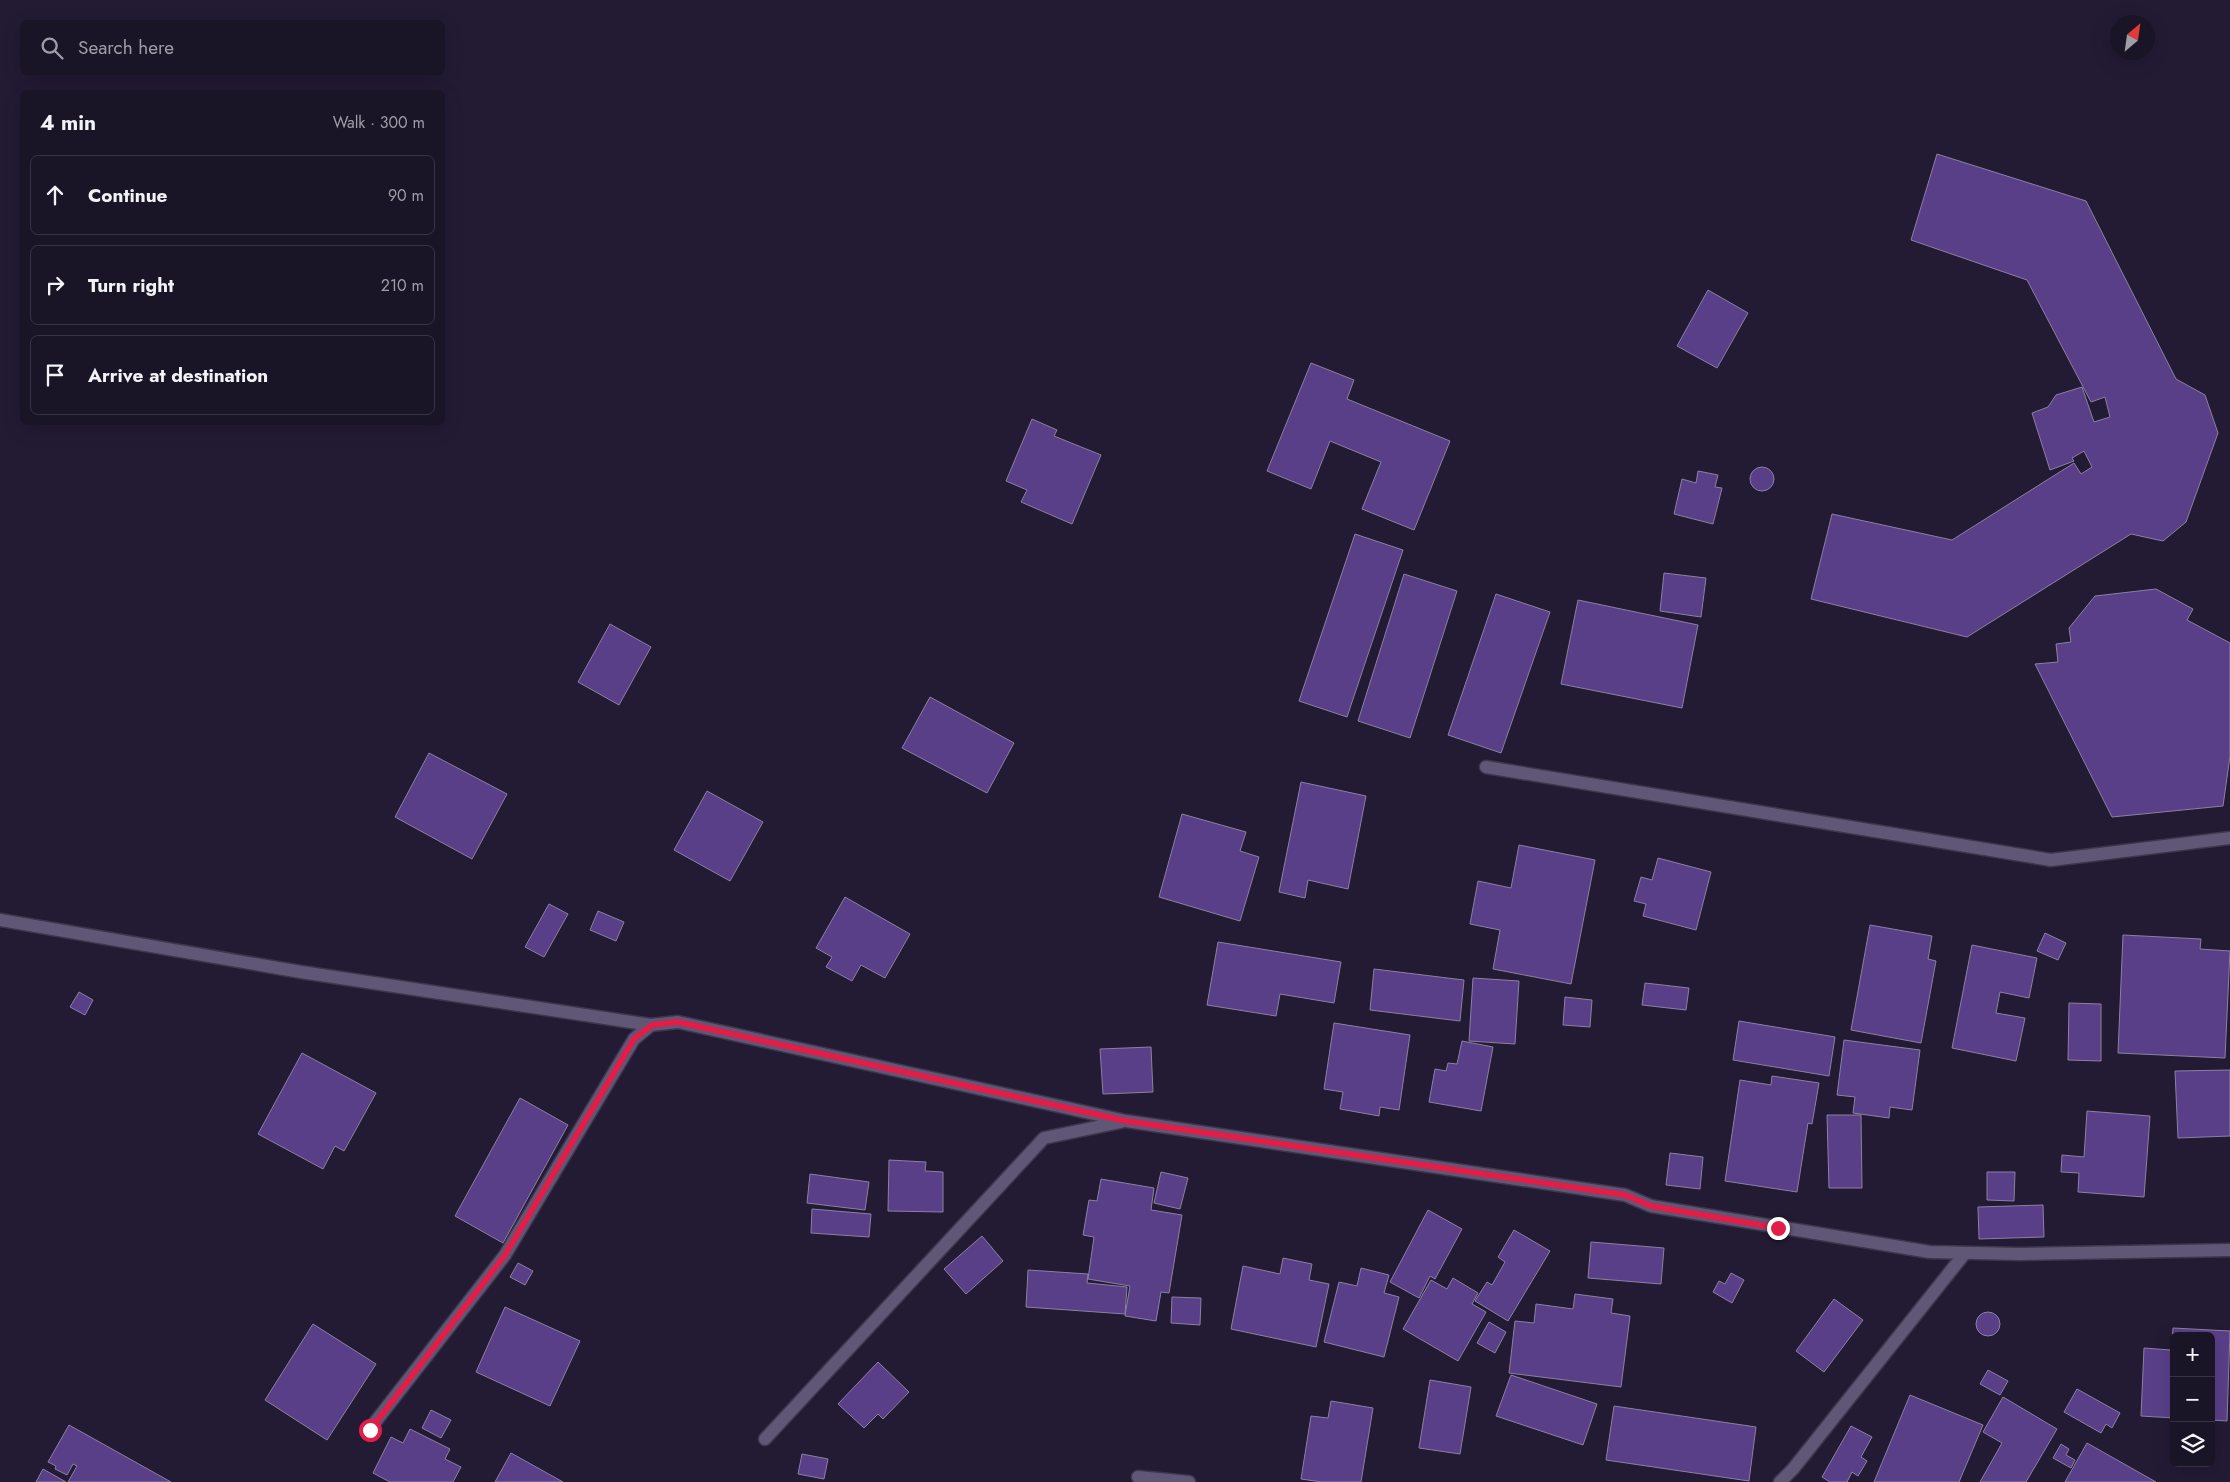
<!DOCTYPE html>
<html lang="en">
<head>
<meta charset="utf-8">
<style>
	body { margin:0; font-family:Jost,sans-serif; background:#231d2f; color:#f1f3f6 }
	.controls { position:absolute; right:15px; bottom:15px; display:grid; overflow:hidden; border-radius:8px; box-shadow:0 5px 20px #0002 }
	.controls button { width:45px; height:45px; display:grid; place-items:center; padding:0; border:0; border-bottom:1px solid #383344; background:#1a1427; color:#f1f3f6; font:25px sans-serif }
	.compass { position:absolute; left:2110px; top:15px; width:45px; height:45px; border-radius:50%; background:#1a1427; box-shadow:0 5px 20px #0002; rotate:29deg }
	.stop { position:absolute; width:15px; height:15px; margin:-11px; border:4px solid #e11d48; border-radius:50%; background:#fff }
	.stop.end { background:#e11d48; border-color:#fff; box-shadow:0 1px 5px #0008 }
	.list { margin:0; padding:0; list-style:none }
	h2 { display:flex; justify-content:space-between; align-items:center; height:65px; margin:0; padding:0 20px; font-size:21px }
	h2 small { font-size:16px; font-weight:400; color:#9f9ea7 }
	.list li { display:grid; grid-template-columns:32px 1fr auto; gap:15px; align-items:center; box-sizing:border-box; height:80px; margin:0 10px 10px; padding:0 10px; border:1px solid #383344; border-radius:8px }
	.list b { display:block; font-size:19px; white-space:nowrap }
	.list em { font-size:16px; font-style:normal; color:#9f9ea7 }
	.icon { flex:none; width:28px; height:28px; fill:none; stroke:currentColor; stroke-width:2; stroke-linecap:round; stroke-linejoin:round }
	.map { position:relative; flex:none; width:2230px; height:1482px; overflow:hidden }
	.search { position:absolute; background:#1a1427; box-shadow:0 5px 20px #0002; left:20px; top:20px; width:425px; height:55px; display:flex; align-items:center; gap:12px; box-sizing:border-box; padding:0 18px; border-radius:8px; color:#9f9ea7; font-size:19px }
	.panel { position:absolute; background:#1a1427; box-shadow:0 5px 20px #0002; left:20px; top:90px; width:425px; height:335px; border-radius:8px }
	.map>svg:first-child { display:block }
</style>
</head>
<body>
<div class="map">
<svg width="2230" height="1482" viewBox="0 0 2230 1482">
	<rect width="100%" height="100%" fill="#231a34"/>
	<g fill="#593f88" stroke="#8b81a2">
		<polygon points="1937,154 2086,201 2176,379 2205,395 2218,433 2186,522 2163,541 2131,534 1967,637 1811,599 1832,514 1952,540 2074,463 2081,474 2092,467 2084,451 2072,458 2074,461 2050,470 2032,413 2048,407 2056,395 2082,387 2094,422 2110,417 2105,397 2091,402 2027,280 1911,240"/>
		<polygon points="1708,290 1748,313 1717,368 1677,346"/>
		<polygon points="1311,363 1354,380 1347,399 1450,441 1414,530 1362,509 1381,462 1330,441 1311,489 1267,471"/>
		<polygon points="1032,419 1057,430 1054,436 1101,455 1072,524 1021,502 1027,490 1006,481"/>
		<circle cx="1762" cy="479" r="12"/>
		<polygon points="1698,471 1718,475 1715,487 1722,488 1713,524 1674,514 1682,479 1696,483"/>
		<polygon points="1355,534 1403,550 1347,717 1299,701"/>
		<polygon points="1664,573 1706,578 1701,617 1660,611"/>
		<polygon points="1404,574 1457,591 1410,738 1358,721"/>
		<polygon points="2156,589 2193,609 2187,620 2230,643 2230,756 2223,806 2112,817 2035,664 2058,662 2056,644 2071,642 2069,628 2095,596"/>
		<polygon points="1496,594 1550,612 1501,753 1448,735"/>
		<polygon points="1578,600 1698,625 1682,708 1561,684"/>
		<polygon points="610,624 651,647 619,705 578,682"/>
		<polygon points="930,697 1014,743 987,793 902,748"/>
		<polygon points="429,753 507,794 472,859 395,817"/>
		<polygon points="1301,782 1366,796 1348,889 1308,880 1305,898 1279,892"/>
		<polygon points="707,791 763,822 730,881 674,850"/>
		<polygon points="1182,814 1246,832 1240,851 1259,857 1240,921 1159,897"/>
		<polygon points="1519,845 1595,860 1571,984 1493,969 1500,930 1470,924 1478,881 1511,888"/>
		<polygon points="1658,858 1711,872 1696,930 1643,916 1646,904 1634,901 1641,877 1652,880"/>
		<polygon points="845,897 910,934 885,978 861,965 852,981 826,967 832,957 816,948"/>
		<polygon points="549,904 568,914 544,957 525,947"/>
		<polygon points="598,911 624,922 616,941 590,930"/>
		<polygon points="1870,925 1932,936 1928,959 1936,961 1921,1043 1851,1030"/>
		<polygon points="2045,933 2066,943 2058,960 2037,951"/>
		<polygon points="2123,935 2201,939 2200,949 2230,951 2225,1058 2118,1053"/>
		<polygon points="1218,942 1341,962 1334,1003 1280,994 1276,1016 1207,1005"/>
		<polygon points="1972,945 2037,958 2029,998 2000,992 1996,1013 2025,1018 2016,1061 1952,1048"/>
		<polygon points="1374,969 1464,980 1460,1021 1370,1010"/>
		<polygon points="1473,978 1519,981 1515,1044 1469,1041"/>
		<polygon points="1645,983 1689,988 1686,1010 1642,1005"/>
		<polygon points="79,992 93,1000 85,1015 70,1007"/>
		<polygon points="1565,997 1592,1000 1590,1027 1563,1025"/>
		<polygon points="2069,1003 2101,1004 2101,1061 2068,1060"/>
		<polygon points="1739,1021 1835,1037 1829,1076 1733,1060"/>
		<polygon points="1334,1023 1410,1035 1399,1110 1380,1107 1379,1116 1340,1109 1343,1092 1324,1089"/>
		<polygon points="1844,1040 1920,1050 1912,1110 1890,1107 1889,1118 1853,1113 1855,1097 1837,1095"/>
		<polygon points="1462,1041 1493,1047 1481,1111 1429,1102 1435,1069 1446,1071 1448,1063 1457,1064"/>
		<polygon points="1151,1047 1153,1092 1103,1094 1100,1049"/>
		<polygon points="302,1053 376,1093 344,1151 335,1146 323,1169 258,1134"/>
		<polygon points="2230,1070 2230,1136 2178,1138 2175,1071"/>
		<polygon points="1772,1076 1819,1083 1812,1124 1808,1123 1797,1192 1725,1181 1740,1080 1771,1085"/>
		<polygon points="520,1098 568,1125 503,1243 455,1216"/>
		<polygon points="2087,1111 2150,1116 2144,1197 2078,1192 2079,1173 2061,1172 2062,1155 2084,1157"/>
		<polygon points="1827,1115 1861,1115 1862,1188 1829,1188"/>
		<polygon points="1670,1153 1703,1157 1700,1189 1666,1185"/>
		<polygon points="889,1160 926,1162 925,1171 943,1172 943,1212 888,1211"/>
		<polygon points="1161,1172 1188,1178 1180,1209 1154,1203"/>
		<polygon points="1987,1172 2015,1172 2014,1201 1987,1200"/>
		<polygon points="810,1174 869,1182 865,1210 807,1203"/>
		<polygon points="1101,1179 1154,1188 1151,1210 1182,1215 1169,1293 1161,1292 1156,1321 1125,1316 1130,1286 1088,1279 1094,1237 1083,1235 1089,1200 1097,1201"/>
		<polygon points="2043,1205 2044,1237 1979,1239 1978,1207"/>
		<polygon points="812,1209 871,1214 869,1237 811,1233"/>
		<polygon points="1428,1210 1462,1229 1435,1279 1430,1276 1419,1298 1390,1282"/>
		<polygon points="1514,1230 1550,1251 1508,1321 1475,1301 1487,1282 1492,1285 1505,1262 1498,1257"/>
		<polygon points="982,1236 1003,1261 966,1294 944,1269"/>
		<polygon points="1591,1242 1664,1248 1661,1284 1588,1278"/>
		<polygon points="1283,1258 1312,1264 1309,1280 1329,1284 1316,1347 1231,1329 1243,1266 1280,1274"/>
		<polygon points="518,1263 533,1271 525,1285 510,1277"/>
		<polygon points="1361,1268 1389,1275 1384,1293 1399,1297 1384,1357 1324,1342 1339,1282 1357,1286"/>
		<polygon points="1028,1270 1088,1274 1087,1283 1127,1287 1125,1314 1026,1307"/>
		<polygon points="1731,1273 1744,1280 1732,1303 1713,1292 1719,1281 1725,1284"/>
		<polygon points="1453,1278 1478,1293 1472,1304 1486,1312 1458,1361 1403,1329 1431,1280 1447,1289"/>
		<polygon points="1575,1294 1613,1299 1611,1313 1630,1316 1621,1387 1509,1373 1515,1321 1534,1323 1536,1304 1573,1309"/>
		<polygon points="1172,1297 1201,1298 1200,1325 1171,1323"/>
		<polygon points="1834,1299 1863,1320 1824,1372 1796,1351"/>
		<polygon points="505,1307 580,1341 550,1406 476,1372"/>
		<circle cx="1988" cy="1324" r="12"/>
		<polygon points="1489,1322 1506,1332 1495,1353 1477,1343"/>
		<polygon points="313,1324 376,1364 327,1440 265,1400"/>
		<polygon points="2173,1328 2230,1331 2227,1421 2211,1420 2211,1336 2174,1336 2174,1418 2141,1416 2144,1348 2171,1350"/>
		<polygon points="878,1362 909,1392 883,1419 878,1414 864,1428 838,1404"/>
		<polygon points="1988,1370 2008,1381 2000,1395 1980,1384"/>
		<polygon points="1511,1375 1597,1404 1583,1445 1496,1416"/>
		<polygon points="1430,1380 1471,1387 1460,1454 1419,1448"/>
		<polygon points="2077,1389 2120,1413 2112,1428 2106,1424 2101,1433 2064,1412"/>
		<polygon points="1910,1395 1983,1425 1959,1482 1874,1482"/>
		<polygon points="2003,1397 2057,1429 2026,1482 1980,1482 2002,1443 1983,1432"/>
		<polygon points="1331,1401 1373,1408 1361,1482 1322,1482 1301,1479 1311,1416 1328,1418"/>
		<polygon points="1614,1406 1756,1427 1749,1481 1606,1460"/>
		<polygon points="431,1410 451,1420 441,1438 422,1428"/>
		<polygon points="69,1425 171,1482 68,1482 77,1466 73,1464 67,1475 55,1469 56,1466 48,1462"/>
		<polygon points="1851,1426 1872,1437 1861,1457 1867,1461 1858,1476 1852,1472 1847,1482 1830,1482 1822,1477"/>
		<polygon points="410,1429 450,1449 445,1459 461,1467 453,1482 390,1482 373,1473 391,1437 403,1443"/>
		<polygon points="2087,1443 2156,1482 2065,1482"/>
		<polygon points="2061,1444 2069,1449 2066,1455 2075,1460 2071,1468 2053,1458"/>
		<polygon points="511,1453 563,1482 495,1482"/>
		<polygon points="802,1454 828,1459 824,1479 798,1474"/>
		<polygon points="43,1469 66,1482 36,1482"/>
	</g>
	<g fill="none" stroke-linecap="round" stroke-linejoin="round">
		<defs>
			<g id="minor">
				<polyline points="1486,767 2051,860 2230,838"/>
				<polyline points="0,920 301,972 651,1025"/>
				<polyline points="369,1430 505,1255 634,1039 651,1025 678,1022 1126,1121 1625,1195 1651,1206 1930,1252 2020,1254 2230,1250"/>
				<polyline points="765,1439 1044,1138 1121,1122"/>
				<polyline points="1138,1477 1189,1482"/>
				<polyline points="1780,1482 1793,1469 1965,1253"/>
			</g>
		</defs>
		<use href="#minor" stroke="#3d364c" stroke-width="15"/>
		<use href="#minor" stroke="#605776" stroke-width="12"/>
	</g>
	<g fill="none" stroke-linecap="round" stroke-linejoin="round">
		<polyline stroke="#e11d48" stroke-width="6" points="370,1430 505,1255 634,1039 652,1025 678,1022 1126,1121 1625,1195 1651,1206 1778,1228"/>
	</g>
</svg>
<div class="controls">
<button>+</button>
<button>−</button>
<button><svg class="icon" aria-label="layers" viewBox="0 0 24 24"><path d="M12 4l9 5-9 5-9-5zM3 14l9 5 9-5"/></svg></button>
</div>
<svg class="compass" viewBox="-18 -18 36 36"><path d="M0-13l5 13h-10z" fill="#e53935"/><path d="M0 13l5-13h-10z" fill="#9f9ea7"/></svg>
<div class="stop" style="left:370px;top:1430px"></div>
<div class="stop end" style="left:1778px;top:1228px"></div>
<div class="search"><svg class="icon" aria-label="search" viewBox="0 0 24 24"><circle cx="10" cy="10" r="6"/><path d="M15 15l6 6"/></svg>Search here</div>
<section class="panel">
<h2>4 min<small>Walk · 300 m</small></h2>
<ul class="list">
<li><svg class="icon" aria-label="ahead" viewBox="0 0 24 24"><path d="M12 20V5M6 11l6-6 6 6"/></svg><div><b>Continue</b></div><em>90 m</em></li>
<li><svg class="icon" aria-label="right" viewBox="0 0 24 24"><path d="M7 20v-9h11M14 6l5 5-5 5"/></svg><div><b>Turn right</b></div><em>210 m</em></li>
<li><svg class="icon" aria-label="arrive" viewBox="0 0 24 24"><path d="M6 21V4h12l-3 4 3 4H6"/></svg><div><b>Arrive at destination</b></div></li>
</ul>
</section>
</div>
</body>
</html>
